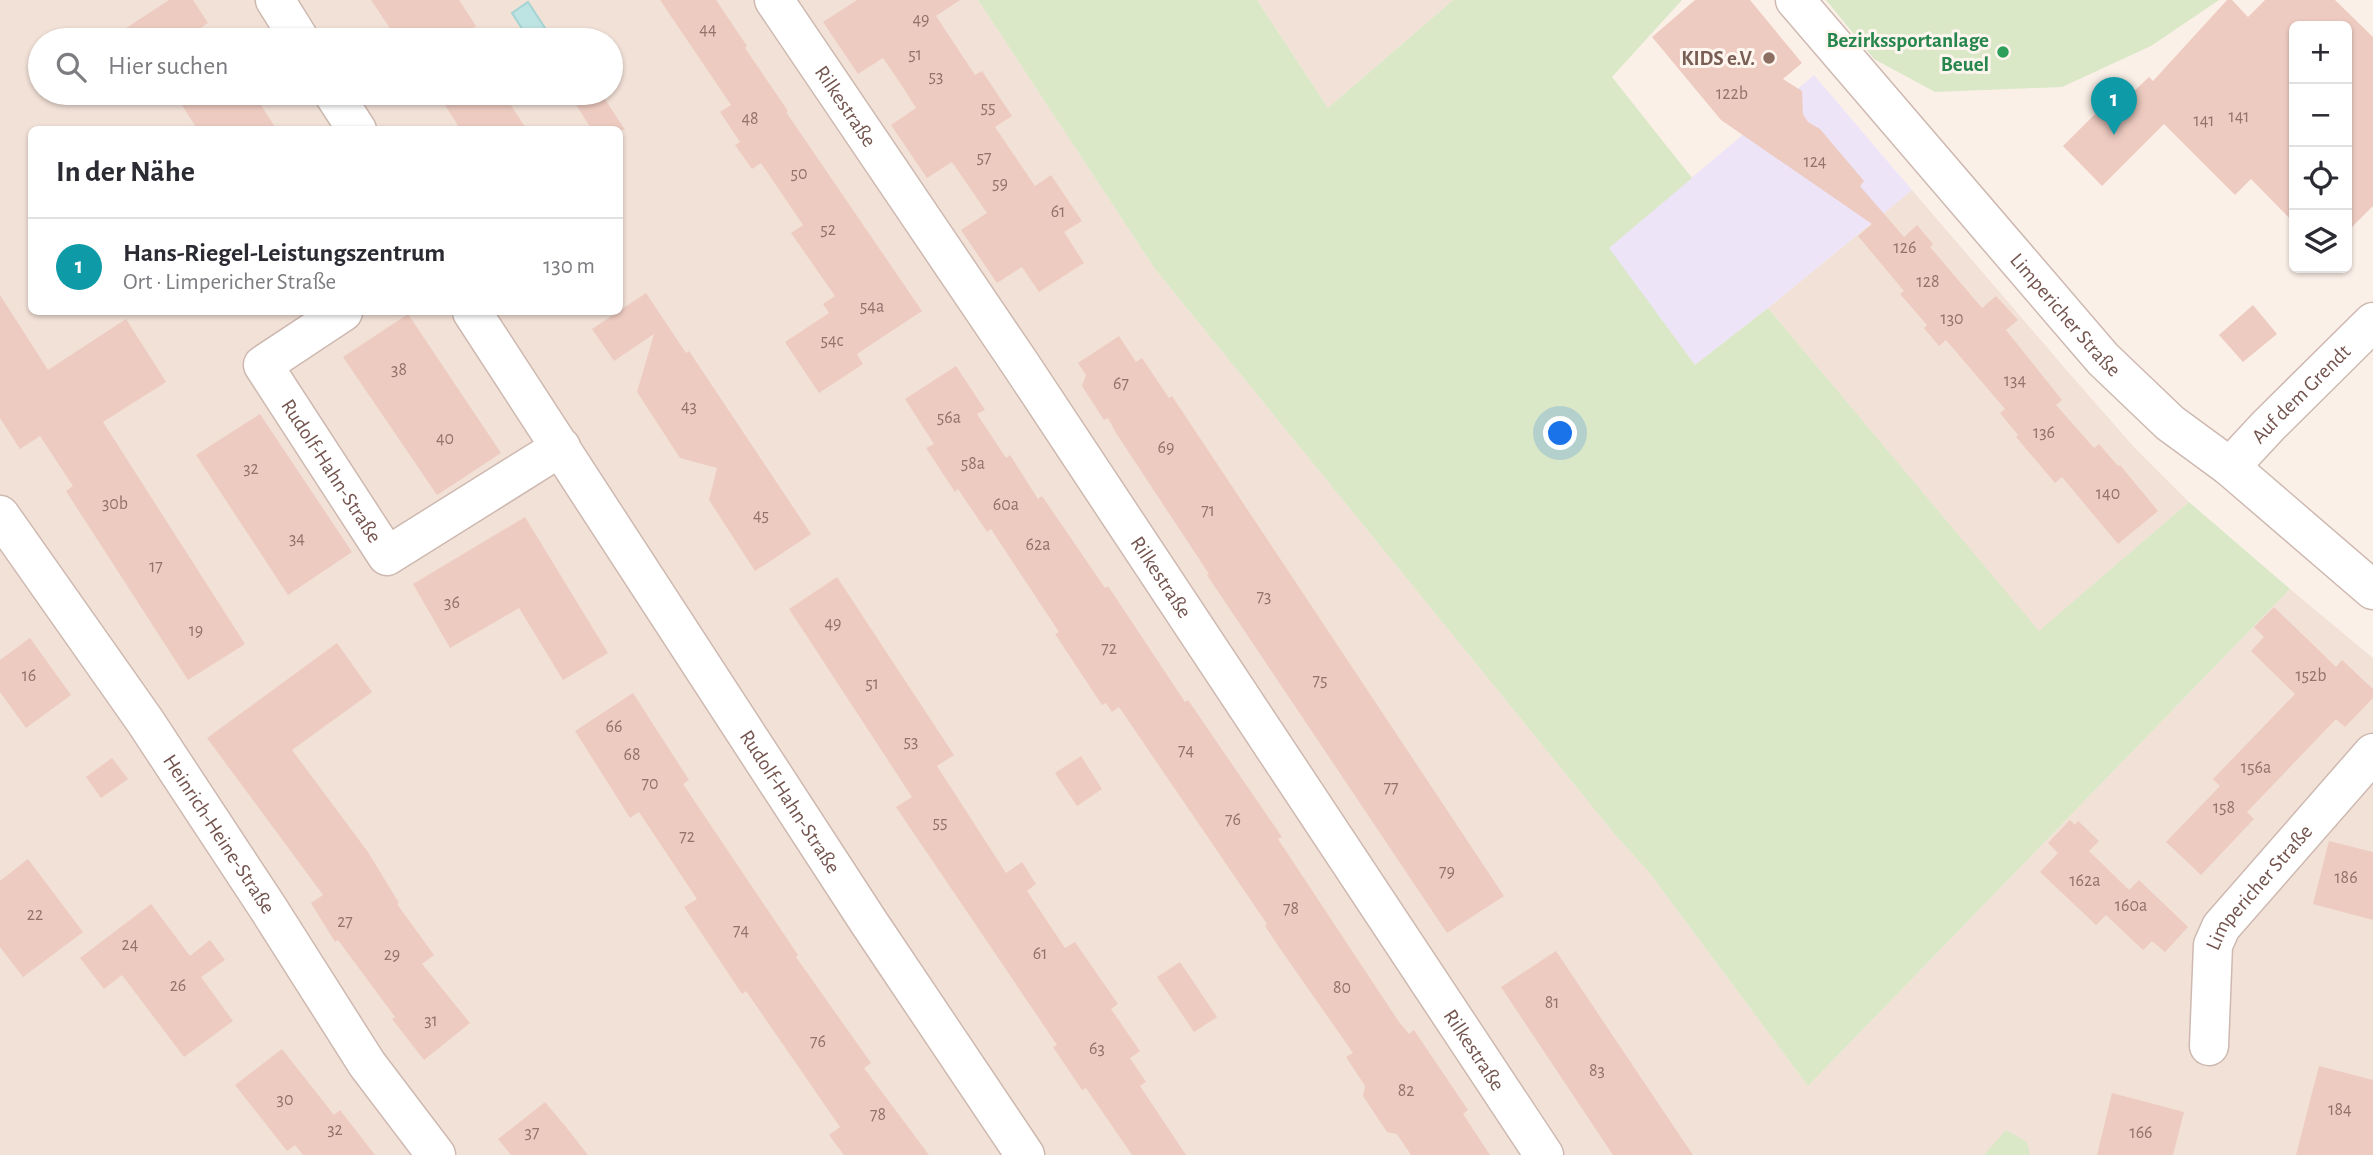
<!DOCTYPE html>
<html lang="de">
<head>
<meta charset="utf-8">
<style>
	body { margin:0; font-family:"Alegreya Sans",sans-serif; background:#f7f7f7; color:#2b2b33 }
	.controls { position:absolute; right:21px; top:21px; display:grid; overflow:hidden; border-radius:10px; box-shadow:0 2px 5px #0004 }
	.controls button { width:63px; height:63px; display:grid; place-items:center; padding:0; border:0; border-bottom:2px solid #e1e1e2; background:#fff; color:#2b2b33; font:35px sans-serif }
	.you { position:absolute; left:1561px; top:434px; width:24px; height:24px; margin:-18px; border:5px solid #fff; border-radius:50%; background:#1a73e8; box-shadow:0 0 0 10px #1a73e833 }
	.badge { display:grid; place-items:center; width:46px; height:46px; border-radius:50%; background:#d93025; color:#fff; font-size:23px; font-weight:700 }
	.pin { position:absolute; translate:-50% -58px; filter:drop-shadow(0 2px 4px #0008) }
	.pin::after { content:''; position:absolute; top:37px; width:24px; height:21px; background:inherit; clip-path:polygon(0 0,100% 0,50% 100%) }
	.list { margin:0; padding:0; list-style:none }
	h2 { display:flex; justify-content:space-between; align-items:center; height:91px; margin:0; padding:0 28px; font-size:30px }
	h2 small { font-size:23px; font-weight:400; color:#7c7c81 }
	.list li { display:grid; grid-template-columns:46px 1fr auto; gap:21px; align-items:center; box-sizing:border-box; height:98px; padding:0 28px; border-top:2px solid #e1e1e2 }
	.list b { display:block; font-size:26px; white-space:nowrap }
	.list p { margin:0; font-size:23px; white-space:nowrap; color:#7c7c81 }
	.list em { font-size:23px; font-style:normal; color:#7c7c81 }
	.icon { flex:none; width:38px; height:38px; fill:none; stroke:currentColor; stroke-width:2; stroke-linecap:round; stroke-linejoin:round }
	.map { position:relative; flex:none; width:2373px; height:1155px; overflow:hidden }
	.search { position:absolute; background:#fff; box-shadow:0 2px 5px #0004; left:28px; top:28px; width:595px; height:77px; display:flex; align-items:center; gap:18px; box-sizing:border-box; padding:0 24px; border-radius:38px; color:#7c7c81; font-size:26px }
	.panel { position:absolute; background:#fff; box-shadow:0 2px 5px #0004; left:28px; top:126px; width:595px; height:189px; border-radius:10px }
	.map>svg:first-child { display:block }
</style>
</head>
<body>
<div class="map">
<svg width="2373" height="1155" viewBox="0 0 2373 1155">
	<rect width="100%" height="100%" fill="#fbf0e8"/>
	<g fill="#f2e1d7" fill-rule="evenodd">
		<path d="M0,0H978L1155,269L1617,837L1648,871L1808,1086L2290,589L2373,658V1155H0ZM40,40H611V93H40ZM32,130H620V312H32Z"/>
		<polygon points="1257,0 1453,0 1328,108"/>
		<polygon points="1912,190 2069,373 2134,447 2189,502 2039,632 1768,308"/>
	</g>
	<polygon fill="#ede4f7" points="1814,75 1912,190 1768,308 1695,365 1608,248"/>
	<g fill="#dae8c7">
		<polygon points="978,0 1257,0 1328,108 1453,0 1682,0 1612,77 1692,178 1609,248 1695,365 1768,308 2039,631 2189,502 2290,589 1808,1086 1648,871 1617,837 1155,269"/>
		<polygon points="1826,0 2219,0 2151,46 2062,87 1935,92 1874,59"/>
		<polygon points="2006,1130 2027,1142 2030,1155 1984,1155"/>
	</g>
	<polygon fill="#bde3e2" stroke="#a4d4d3" stroke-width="2" points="528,2 545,28 528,38 512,13"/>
	<g fill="#eecbc1">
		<polygon points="169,0 193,0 208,23 183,40 108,40"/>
		<polygon points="371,0 459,0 476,26 453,40 398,40"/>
		<polygon points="660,0 716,0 747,46 745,48 788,111 786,112 922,311 857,354 863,364 819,393 785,342 829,313 823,304 835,296 791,233 803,225 761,163 752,169 735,145 740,142 720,112 731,105"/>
		<polygon points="857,0 960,0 936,16 975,75 982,71 1012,116 995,127 1035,186 1051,175 1082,221 1064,232 1084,263 1039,292 1022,267 997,283 961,230 987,213 952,162 927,178 891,125 916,108 900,83 883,58 858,74 823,22"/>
		<polygon points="1695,0 1750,0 1802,63 1783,79 1802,91 1803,114 1808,122 1820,129 1864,181 1860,186 1904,237 1917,225 1933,244 1930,247 1982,308 1996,296 2018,320 2006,330 2062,400 2056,405 2094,448 2099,444 2118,466 2120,465 2158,511 2118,544 2062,477 2055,483 2016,437 2018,435 2000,413 2005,409 1946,340 1939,346 1924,328 1927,325 1900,294 1904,291 1858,236 1872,224 1721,120 1652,37"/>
		<polygon points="2227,0 2232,0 2248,17 2265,0 2335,0 2373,37 2373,206 2347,232 2347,26 2294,26 2294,223 2251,179 2235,195 2164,124 2102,186 2063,146 2125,84 2133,92 2149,77 2153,81"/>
		<polygon points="174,93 253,93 277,130 198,130"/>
		<polygon points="437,93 503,93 527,130 461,130"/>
		<polygon points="591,93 601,93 625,130 592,130 575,103"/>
		<polygon points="646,293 686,353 689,351 811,534 755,571 709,500 717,468 680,458 637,392 654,334 614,361 592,329"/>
		<polygon points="0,295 48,370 126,319 166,382 103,422 245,644 188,680 66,491 73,486 40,436 20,449 0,418"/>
		<polygon points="2253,305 2277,334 2243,362 2219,335"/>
		<polygon points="408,314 501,453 437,495 343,357"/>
		<polygon points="1119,336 1136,362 1142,358 1169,398 1172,396 1504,896 1447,933 1207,575 1209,574 1116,433 1108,418 1104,420 1082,386 1086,375 1078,363"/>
		<polygon points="956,366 985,410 977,414 1006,458 1010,455 1038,499 1042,496 1105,588 1108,586 1185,702 1188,700 1282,837 1278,839 1399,1022 1409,1034 1414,1030 1468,1110 1463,1114 1490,1155 1411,1155 1397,1134 1387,1132 1363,1096 1365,1086 1346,1057 1353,1053 1279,947 1265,926 1267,924 1119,707 1112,712 1106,703 1102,705 1055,634 1059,632 1053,623 991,529 987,532 958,489 955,492 926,448 934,444 905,399"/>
		<polygon points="260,414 352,552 288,595 196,455"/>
		<polygon points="525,517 608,653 563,680 519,608 450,648 413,584"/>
		<polygon points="837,577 954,755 937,766 1006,873 1022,862 1036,884 1027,891 1065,948 1075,942 1118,1004 1111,1009 1140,1051 1130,1058 1146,1082 1140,1086 1186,1155 1132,1155 1086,1088 1082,1090 1053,1047 1057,1045 896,807 912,797 789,609"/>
		<polygon points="2274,607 2336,667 2342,660 2373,689 2373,698 2345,727 2336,719 2247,812 2254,819 2201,875 2166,842 2220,786 2213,779 2295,694 2251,651 2264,637 2254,627"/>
		<polygon points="30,638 71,695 26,728 0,692 0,660"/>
		<polygon points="337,643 372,692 292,750 368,852 399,903 397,904 434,955 422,964 470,1023 424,1060 392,1019 395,1017 338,940 335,942 311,903 323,895 207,738"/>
		<polygon points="633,693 689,780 683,784 798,955 796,957 871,1063 864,1068 929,1155 844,1155 829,1135 840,1127 746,991 742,994 684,907 697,899 639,812 630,818 575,731"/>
		<polygon points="1081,756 1102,789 1077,806 1055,773"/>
		<polygon points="112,758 128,779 101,798 86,777"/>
		<polygon points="2070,820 2075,825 2078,821 2099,841 2089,851 2129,890 2139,880 2188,927 2165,952 2152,941 2143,950 2106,915 2096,925 2040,872 2058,853 2048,843"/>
		<polygon points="2329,841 2373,852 2373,920 2313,904"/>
		<polygon points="28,859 83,932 23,977 0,947 0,881"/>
		<polygon points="151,904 190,956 210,940 225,960 201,977 233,1021 184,1057 122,975 104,989 80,958"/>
		<polygon points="1556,951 1666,1115 1693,1155 1613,1155 1501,987"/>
		<polygon points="1180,962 1217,1017 1194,1032 1157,977"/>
		<polygon points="282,1049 334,1115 340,1110 375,1155 303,1155 295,1145 287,1151 235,1085"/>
		<polygon points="2319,1066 2373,1080 2373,1155 2296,1155"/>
		<polygon points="2112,1093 2184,1112 2173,1155 2097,1155"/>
		<polygon points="545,1102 566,1127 588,1155 511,1155 498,1139"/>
	</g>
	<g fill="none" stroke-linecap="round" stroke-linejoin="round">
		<defs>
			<g id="minor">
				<path id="s1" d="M774,0L1021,365L1544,1155"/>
				<path id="s2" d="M1795,0L2103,359L2170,423L2230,467L2373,590"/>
				<path id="s3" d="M343,312L263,365L387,556L561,447"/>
				<path id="s4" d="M2230,467L2268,426L2373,322"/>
				<path id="s5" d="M0,515L145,721L268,908L367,1064L436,1155"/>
				<path id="s6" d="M2209,1046L2213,945L2221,927L2373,753"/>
			</g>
			<g id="tertiary">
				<polyline points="275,0 300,40"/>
				<polyline points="333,93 357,130"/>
				<path id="s7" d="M472,312L868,921L1025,1155"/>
			</g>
		</defs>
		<use href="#minor" stroke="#ceb9b1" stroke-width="41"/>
		<use href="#tertiary" stroke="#ceb9b1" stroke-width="41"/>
		<use href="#minor" stroke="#fff" stroke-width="38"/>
		<use href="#tertiary" stroke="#fff" stroke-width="38"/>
	</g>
	<circle fill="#2e9e5b" stroke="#fef5ee" stroke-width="2.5" cx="2003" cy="52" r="7"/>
	<circle fill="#8d6e63" stroke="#fef5ee" stroke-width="2.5" cx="1769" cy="58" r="7"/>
	<g text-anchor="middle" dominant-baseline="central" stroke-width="6" stroke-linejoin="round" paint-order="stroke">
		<g font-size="18" fill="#92726b">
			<text x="921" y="20">49</text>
			<text x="708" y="30">44</text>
			<text x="915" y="55">51</text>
			<text x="936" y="77">53</text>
			<text x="1732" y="94">122b</text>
			<text x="988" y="108">55</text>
			<text x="2239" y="117">141</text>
			<text x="750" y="119">48</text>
			<text x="2204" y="121">141</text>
			<text x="984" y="158">57</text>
			<text x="1815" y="162">124</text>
			<text x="799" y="174">50</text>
			<text x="1000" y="184">59</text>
			<text x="1058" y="212">61</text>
			<text x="828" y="230">52</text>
			<text x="1905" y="248">126</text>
			<text x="1928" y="282">128</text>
			<text x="872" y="307">54a</text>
			<text x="1952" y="319">130</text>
			<text x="832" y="341">54c</text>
			<text x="399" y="370">38</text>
			<text x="2015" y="381">134</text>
			<text x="1121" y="384">67</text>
			<text x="689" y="407">43</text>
			<text x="949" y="418">56a</text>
			<text x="2044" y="433">136</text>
			<text x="445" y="439">40</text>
			<text x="1166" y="448">69</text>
			<text x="973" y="464">58a</text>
			<text x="251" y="469">32</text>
			<text x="2108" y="494">140</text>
			<text x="115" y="504">30b</text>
			<text x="1006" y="505">60a</text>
			<text x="1208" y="511">71</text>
			<text x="761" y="516">45</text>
			<text x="297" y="539">34</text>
			<text x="1038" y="545">62a</text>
			<text x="156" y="567">17</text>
			<text x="1264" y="597">73</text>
			<text x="452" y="603">36</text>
			<text x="833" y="624">49</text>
			<text x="196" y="631">19</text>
			<text x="1109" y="649">72</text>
			<text x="29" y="676">16</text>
			<text x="2311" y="676">152b</text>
			<text x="1320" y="681">75</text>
			<text x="872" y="684">51</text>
			<text x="614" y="727">66</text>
			<text x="911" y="742">53</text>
			<text x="1186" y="751">74</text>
			<text x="632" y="755">68</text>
			<text x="2256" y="768">156a</text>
			<text x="650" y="784">70</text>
			<text x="1391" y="788">77</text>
			<text x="2224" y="808">158</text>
			<text x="1233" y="820">76</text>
			<text x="940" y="823">55</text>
			<text x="687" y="837">72</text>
			<text x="1447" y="872">79</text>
			<text x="2346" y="878">186</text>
			<text x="2085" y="881">162a</text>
			<text x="2131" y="906">160a</text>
			<text x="1291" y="909">78</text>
			<text x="35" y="915">22</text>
			<text x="345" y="922">27</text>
			<text x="741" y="931">74</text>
			<text x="130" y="945">24</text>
			<text x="1040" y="954">61</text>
			<text x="392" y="955">29</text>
			<text x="178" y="986">26</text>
			<text x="1342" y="988">80</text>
			<text x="1552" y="1003">81</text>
			<text x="431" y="1021">31</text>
			<text x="818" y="1042">76</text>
			<text x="1097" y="1049">63</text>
			<text x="1597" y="1071">83</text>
			<text x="1406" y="1091">82</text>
			<text x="285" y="1100">30</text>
			<text x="2340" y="1110">184</text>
			<text x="878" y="1115">78</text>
			<text x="335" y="1130">32</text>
			<text x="532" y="1133">37</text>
			<text x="2141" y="1133">166</text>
		</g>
		<g font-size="21" font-weight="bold" fill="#27864d" stroke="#fef5ee" text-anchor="end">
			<text x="1989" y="40">Bezirkssportanlage<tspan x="1989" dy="24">Beuel</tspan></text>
		</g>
		<g font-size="21" font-weight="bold" fill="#785e54" stroke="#fef5ee" text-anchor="end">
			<text x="1755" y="58">KIDS e.V.</text>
		</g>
		<g font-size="21" fill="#73544e" stroke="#fef5ee">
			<text stroke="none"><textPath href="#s1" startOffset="128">Rilkestraße</textPath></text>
			<text stroke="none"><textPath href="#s2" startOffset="415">Limpericher Straße</textPath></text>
			<text stroke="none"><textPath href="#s4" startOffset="102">Auf dem Grendt</textPath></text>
			<text stroke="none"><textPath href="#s3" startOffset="222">Rudolf-Hahn-Straße</textPath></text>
			<text stroke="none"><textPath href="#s1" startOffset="695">Rilkestraße</textPath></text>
			<text stroke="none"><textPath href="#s7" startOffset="584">Rudolf-Hahn-Straße</textPath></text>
			<text stroke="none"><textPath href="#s5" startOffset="387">Heinrich-Heine-Straße</textPath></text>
			<text stroke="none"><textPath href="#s6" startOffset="175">Limpericher Straße</textPath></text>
			<text stroke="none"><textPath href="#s1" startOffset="1262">Rilkestraße</textPath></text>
		</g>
	</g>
</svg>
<div class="controls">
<button>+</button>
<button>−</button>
<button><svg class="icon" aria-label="locate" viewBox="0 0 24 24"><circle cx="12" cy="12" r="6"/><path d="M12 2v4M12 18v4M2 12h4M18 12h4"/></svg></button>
<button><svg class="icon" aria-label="layers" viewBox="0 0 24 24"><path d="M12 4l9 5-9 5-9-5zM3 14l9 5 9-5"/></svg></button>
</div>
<div class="you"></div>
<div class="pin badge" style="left:2114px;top:135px;background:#0f9aa8">1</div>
<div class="search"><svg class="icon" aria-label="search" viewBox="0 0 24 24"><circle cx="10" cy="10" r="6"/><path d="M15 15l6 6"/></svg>Hier suchen</div>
<section class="panel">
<h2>In der Nähe<small></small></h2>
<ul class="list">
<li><span class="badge" style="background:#0f9aa8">1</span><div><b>Hans-Riegel-Leistungszentrum</b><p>Ort · Limpericher Straße</p></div><em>130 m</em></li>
</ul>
</section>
</div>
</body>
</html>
